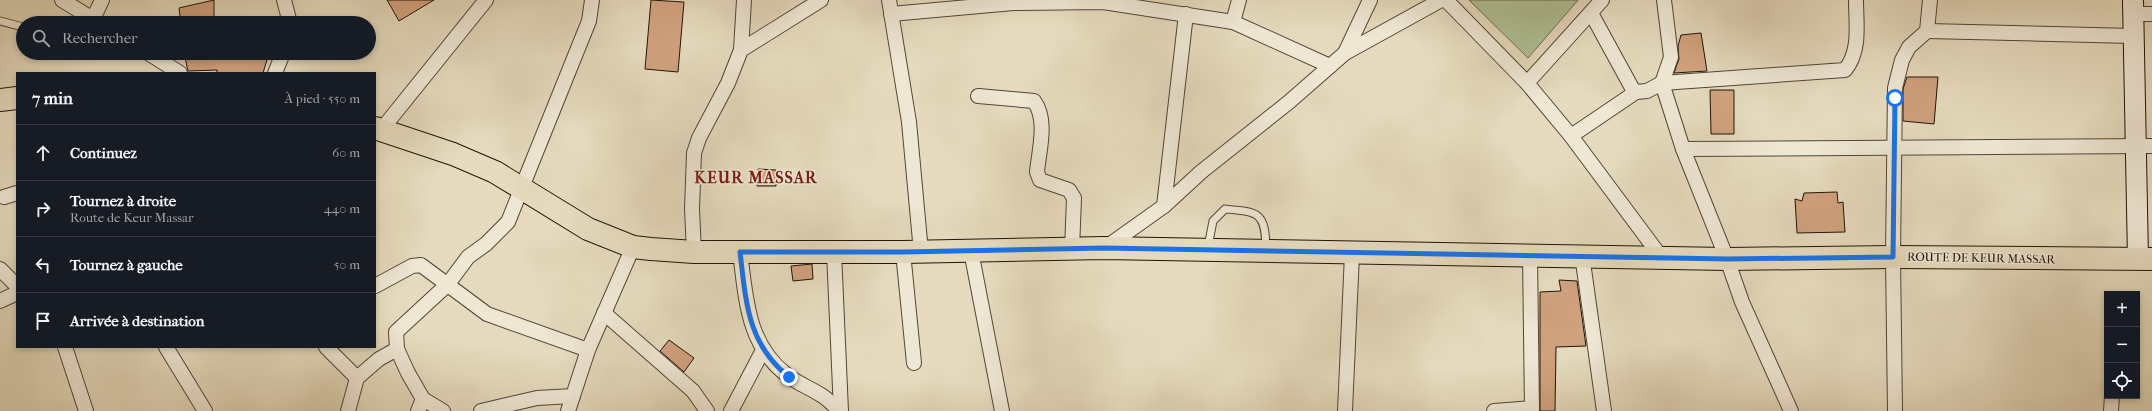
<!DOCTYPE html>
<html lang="fr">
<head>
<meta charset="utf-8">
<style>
	body { margin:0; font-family:"IM FELL French Canon",serif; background:#242831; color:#f1f3f6 }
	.controls { position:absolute; right:12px; bottom:12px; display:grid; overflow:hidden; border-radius:0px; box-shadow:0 2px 6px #0003 }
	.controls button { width:36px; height:36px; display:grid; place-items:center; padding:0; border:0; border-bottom:1px solid #363941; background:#171b24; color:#f1f3f6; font:20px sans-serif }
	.stop { position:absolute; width:12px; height:12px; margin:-9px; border:3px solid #1a73e8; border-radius:50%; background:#fff }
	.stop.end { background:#1a73e8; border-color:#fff; box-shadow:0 1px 4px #0008 }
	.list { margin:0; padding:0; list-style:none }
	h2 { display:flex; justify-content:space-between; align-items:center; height:52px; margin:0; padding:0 16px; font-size:17px }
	h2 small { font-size:13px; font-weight:400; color:#9ea1a6 }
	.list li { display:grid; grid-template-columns:26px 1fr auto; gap:12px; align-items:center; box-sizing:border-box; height:56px; padding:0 16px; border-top:1px solid #363941 }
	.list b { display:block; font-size:15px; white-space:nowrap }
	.list p { margin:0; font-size:13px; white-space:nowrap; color:#9ea1a6 }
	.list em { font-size:13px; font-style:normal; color:#9ea1a6 }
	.icon { flex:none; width:22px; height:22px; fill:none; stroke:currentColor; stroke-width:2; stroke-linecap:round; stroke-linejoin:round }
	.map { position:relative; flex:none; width:2152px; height:411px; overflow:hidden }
	.search { position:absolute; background:#171b24; box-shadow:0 2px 6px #0003; left:16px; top:16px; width:360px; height:44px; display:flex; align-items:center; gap:10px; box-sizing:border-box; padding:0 14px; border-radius:22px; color:#9ea1a6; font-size:15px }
	.panel { position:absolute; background:#171b24; box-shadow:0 2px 6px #0003; left:16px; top:72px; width:360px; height:276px; border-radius:0px }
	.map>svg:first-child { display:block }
</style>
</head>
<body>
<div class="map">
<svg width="2152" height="411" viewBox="0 0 2152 411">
	<rect width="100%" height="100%" fill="#e5dabd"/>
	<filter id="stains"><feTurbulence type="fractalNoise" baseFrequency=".005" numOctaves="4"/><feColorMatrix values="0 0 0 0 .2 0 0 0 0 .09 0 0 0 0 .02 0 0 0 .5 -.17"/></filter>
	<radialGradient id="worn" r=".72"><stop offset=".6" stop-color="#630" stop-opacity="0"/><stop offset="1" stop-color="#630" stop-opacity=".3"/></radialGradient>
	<polygon fill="#afc195" stroke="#686a4e" points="1469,0 1578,0 1528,58"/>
	<g fill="#d0a17d" stroke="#211408">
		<polygon points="214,0 214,23 181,23 179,8"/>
		<polygon points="387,0 434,0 399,21"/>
		<polygon points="651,0 684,2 678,72 645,69"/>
		<polygon points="1701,33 1707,71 1674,73 1679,59 1678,46 1681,35"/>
		<polygon points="184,53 269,53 263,73 217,73 217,70 188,71"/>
		<polygon points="1907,77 1938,77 1934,124 1903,121 1903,89"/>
		<polygon points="1710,90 1734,90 1734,134 1711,134"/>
		<polygon points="758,169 776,170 776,186 757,186"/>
		<polygon points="1837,192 1838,203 1843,202 1845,232 1797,233 1795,199 1802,201 1804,193"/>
		<polygon points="812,264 813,279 793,281 791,266"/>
		<polygon points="1559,280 1577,281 1586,346 1556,347 1555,411 1540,411 1540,292 1561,291"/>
		<polygon points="669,340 694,358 684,372 660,351"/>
	</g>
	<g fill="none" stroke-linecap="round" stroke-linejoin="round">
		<defs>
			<g id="lane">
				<polyline points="0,21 23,27"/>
				<path d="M1208,247L1213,221L1225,209C1259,212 1265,212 1266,248"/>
			</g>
			<g id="street">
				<polyline points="62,0 99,23"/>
				<polyline points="284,0 290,23"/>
				<polyline points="889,0 909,122 921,252"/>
				<polyline points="1446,0 1527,83 1571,136 1661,257"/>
				<polyline points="1664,0 1671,57 1662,83 1683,149 1727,259 1742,302 1791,411"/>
				<path d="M1591,13L1632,88L1636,92L1647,91L1662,83L1845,70C1861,51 1856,23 1856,0"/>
				<polyline points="891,14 1013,3 1103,2 1233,22 1330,66"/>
				<polyline points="2133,14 2152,14"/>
				<polyline points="93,19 102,0"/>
				<polyline points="1233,22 1239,0"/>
				<polyline points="1927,31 2133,36"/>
				<polyline points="741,50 744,0"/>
				<polyline points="148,53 180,73"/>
				<polyline points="1345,53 1370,0"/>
				<polyline points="275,73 283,53"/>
				<polyline points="1527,83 1602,0"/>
				<path d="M978,96L1034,101C1048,120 1039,150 1037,172L1040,180L1069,190L1074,198L1072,249"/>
				<polyline points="382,129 486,0"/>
				<polyline points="1571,136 1636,92"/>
				<polyline points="1683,149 2152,146"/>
				<polyline points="4,197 17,193"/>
				<polyline points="1164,206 1186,14"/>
				<polyline points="1105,248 1164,206 1201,172 1289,102 1345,53 1441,0"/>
				<polyline points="971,251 1002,411"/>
				<polyline points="694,252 692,209 694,153 699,138 728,83 741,50 821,0"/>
				<path d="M740,252C746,298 747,345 787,375C797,383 810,388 821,395C828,399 834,406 840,411"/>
				<polyline points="834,252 841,411"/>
				<polyline points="903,252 914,363"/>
				<polyline points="1530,255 1532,411"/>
				<polyline points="1582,255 1604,411"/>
				<polyline points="0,269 17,286"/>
				<polyline points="375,286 412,266 421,265 487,314 588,350"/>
				<polyline points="0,301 17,293"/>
				<polyline points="604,313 693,391 707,411"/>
				<polyline points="65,347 86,411"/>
				<polyline points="166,347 205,411"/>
				<polyline points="326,347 357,378"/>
				<polyline points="348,411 357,378 379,359 397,349"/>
				<polyline points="418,411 423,399"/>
				<polyline points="443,411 423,399 408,373 397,349 396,332 448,284 468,257 486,244 508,222 589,21 592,0"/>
				<polyline points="481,411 537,398 573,396"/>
				<polyline points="568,411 588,350 633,247"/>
				<polyline points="731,411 763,350"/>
				<polyline points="1345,411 1352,254"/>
				<polyline points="1494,411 1532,408"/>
				<polyline points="1895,411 1893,257 1895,88 1902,60 1909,47 1927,31 1930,0"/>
				<polyline points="2111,411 2112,396"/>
			</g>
			<polyline id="secondary" points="2133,0 2138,259"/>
			<g id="primary">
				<polyline points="0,100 17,98"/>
				<polyline points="375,128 453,154 495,172 588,229 633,247 651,249 694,252 903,252 1104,248 1727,259 1893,257 2152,259"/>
			</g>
		</defs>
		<use href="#lane" stroke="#524635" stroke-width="9"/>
		<use href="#street" stroke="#524635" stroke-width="16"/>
		<use href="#secondary" stroke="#211408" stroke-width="22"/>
		<use href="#primary" stroke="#211408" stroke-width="24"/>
		<use href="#lane" stroke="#eee7d4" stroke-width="7"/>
		<use href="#street" stroke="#eee7d4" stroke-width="14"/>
		<use href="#secondary" stroke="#eee7d4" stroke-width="20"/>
		<use href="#primary" stroke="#e5dabd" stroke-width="22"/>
	</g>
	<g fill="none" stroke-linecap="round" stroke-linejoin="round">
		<path stroke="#1a73e8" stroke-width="5" d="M789,377C747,344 746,301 740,252H903L1104,248L1728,259L1893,257L1895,98"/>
	</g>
	<g text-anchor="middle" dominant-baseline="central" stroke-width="3" stroke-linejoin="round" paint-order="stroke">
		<g font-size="12" fill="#211408" stroke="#eee7d4">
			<text transform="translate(1981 258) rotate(1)">ROUTE DE KEUR MASSAR</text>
		</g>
		<g font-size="16" font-weight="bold" letter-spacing="1" fill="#7a1f14" stroke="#eee7d4">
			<text x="756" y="177">KEUR MASSAR</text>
		</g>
	</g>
	<rect width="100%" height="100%" filter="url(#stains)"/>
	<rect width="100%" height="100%" fill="url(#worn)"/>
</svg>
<div class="controls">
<button>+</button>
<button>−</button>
<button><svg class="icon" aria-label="locate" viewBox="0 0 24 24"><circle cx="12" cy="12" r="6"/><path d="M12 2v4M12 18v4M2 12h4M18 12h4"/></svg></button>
</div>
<div class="stop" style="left:1895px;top:98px"></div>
<div class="stop end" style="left:789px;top:377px"></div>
<div class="search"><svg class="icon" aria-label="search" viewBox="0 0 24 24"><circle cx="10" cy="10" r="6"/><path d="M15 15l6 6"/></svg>Rechercher</div>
<section class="panel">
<h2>7 min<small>À pied · 550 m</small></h2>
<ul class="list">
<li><svg class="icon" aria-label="ahead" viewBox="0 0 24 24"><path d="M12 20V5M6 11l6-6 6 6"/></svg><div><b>Continuez</b></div><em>60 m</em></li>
<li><svg class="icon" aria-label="right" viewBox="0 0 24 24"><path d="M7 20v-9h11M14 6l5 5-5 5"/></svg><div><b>Tournez à droite</b><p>Route de Keur Massar</p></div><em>440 m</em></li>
<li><svg class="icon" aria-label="left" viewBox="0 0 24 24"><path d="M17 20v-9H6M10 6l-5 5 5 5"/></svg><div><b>Tournez à gauche</b></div><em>50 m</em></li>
<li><svg class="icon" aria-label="arrive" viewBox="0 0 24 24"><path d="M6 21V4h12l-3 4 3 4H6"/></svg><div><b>Arrivée à destination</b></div></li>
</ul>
</section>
</div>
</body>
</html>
